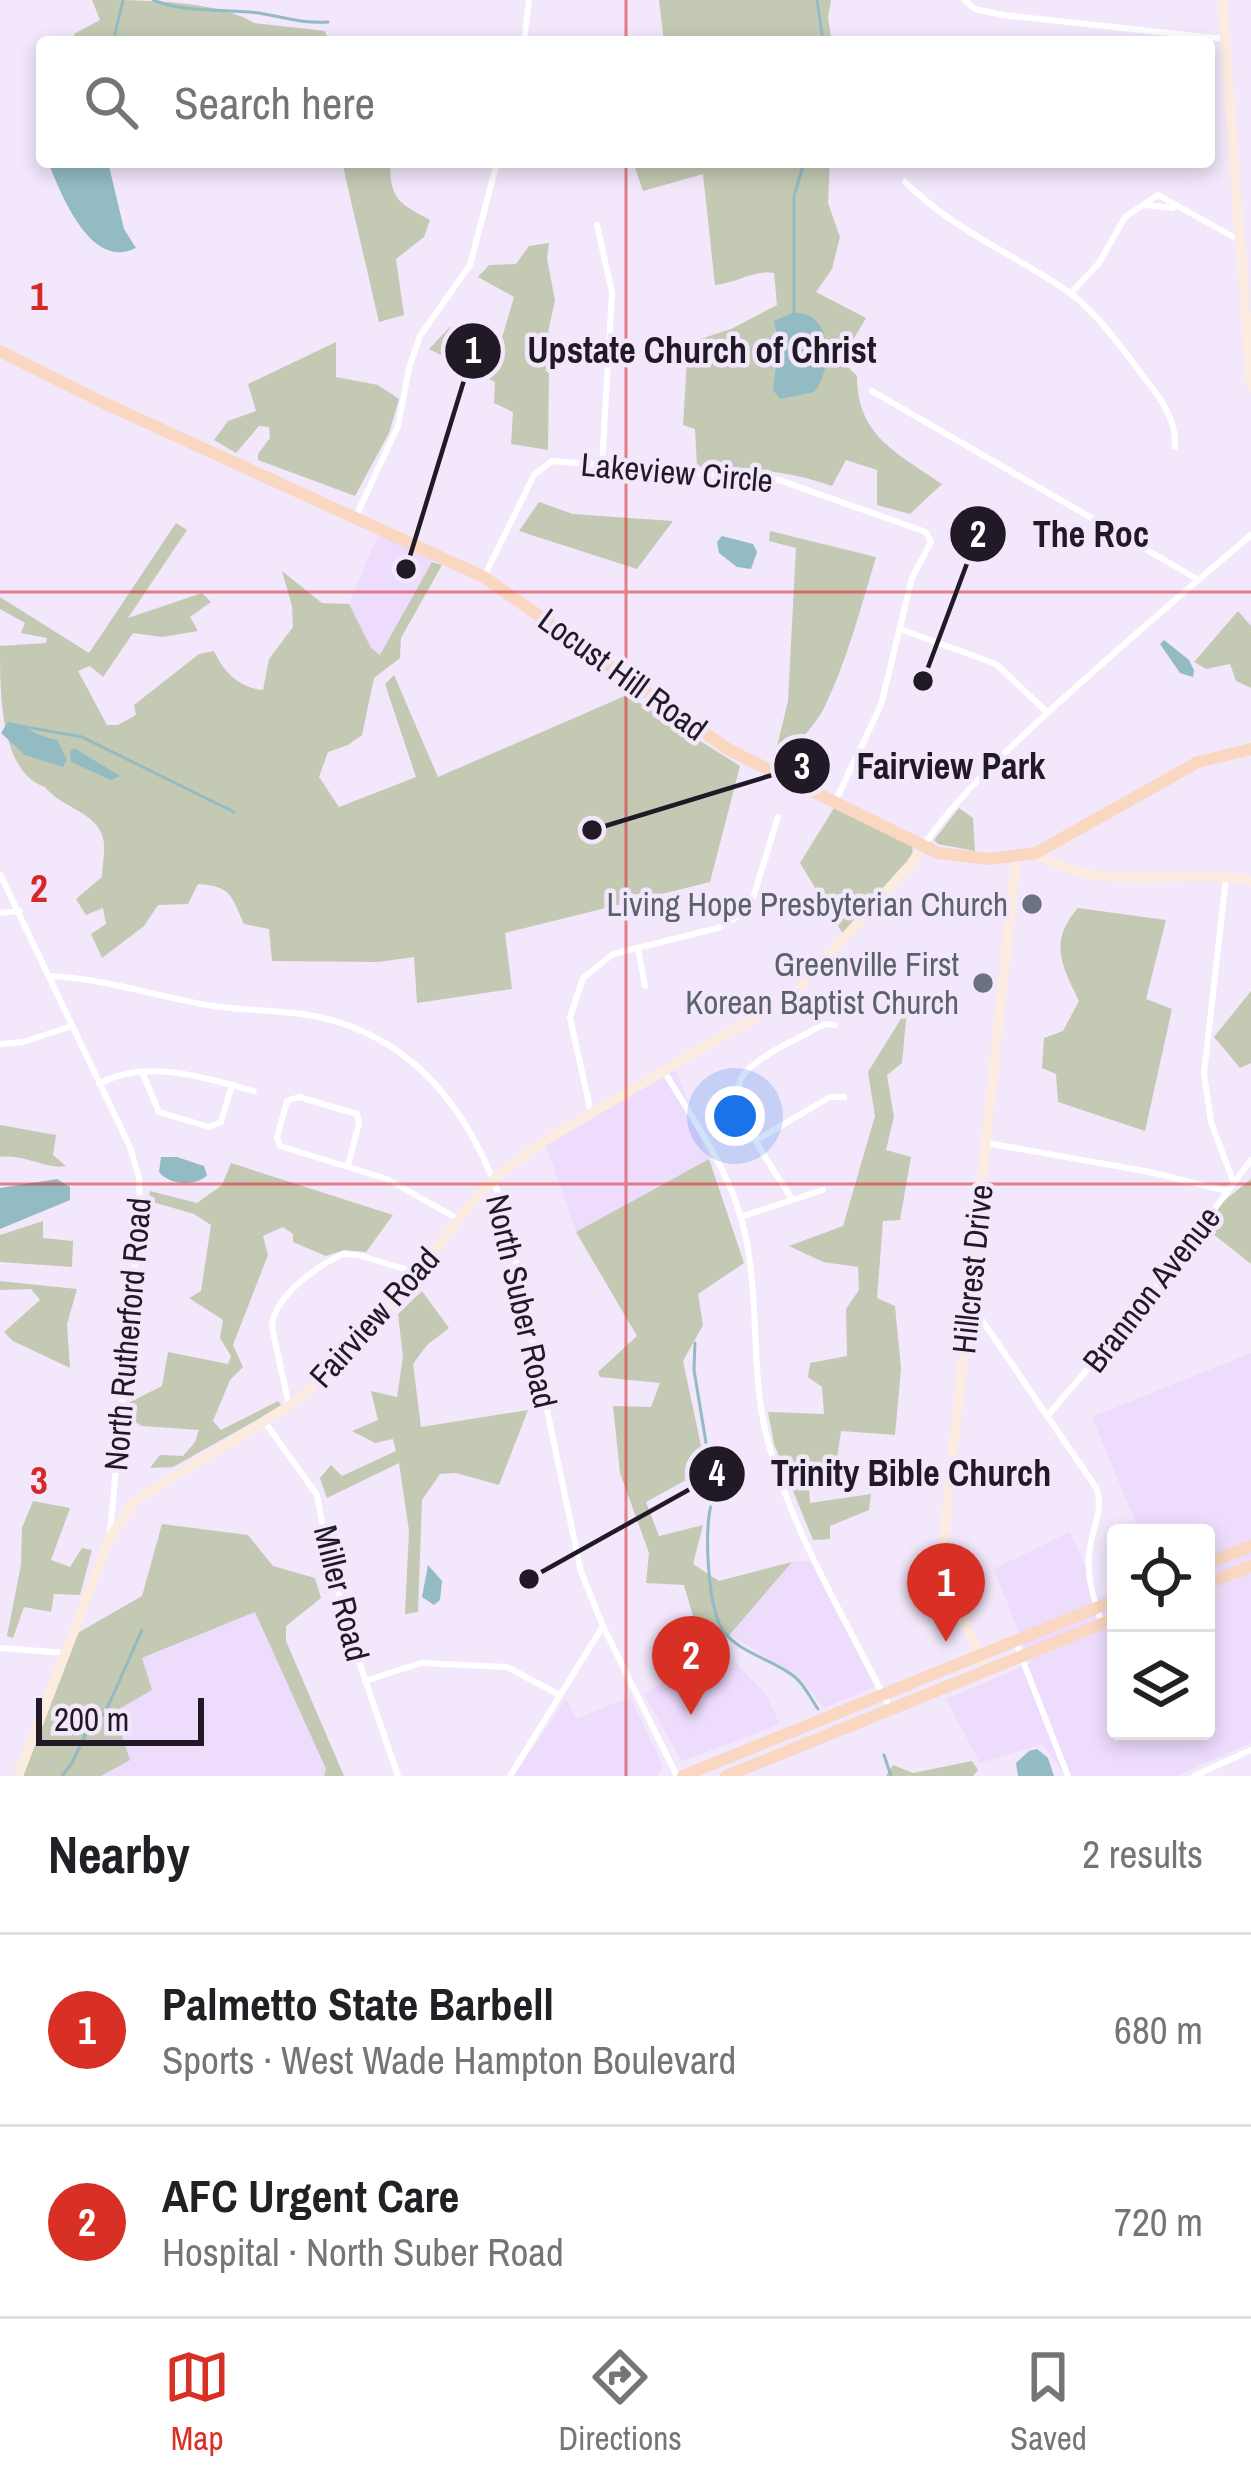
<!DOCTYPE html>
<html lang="en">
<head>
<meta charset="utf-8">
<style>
	body { margin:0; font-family:"Archivo Narrow",sans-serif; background:#f6f6f6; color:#202124 }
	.controls { position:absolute; right:36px; bottom:36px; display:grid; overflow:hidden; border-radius:12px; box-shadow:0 6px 18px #0003 }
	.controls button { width:108px; height:108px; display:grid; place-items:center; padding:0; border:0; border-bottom:3px solid #e0e0e0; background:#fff; color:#202124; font:60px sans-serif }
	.scale { position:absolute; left:36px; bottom:30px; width:168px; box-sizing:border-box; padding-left:12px; border:6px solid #211a26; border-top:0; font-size:33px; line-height:42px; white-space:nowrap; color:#211a26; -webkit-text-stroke:9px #f2e7fb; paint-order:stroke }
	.you { position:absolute; left:735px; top:1116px; width:42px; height:42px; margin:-30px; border:9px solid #fff; border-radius:50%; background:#1a73e8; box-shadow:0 0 0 18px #1a73e833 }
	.badge { display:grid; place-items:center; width:78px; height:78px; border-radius:50%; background:#d93025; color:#fff; font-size:39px; font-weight:700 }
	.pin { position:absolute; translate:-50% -99px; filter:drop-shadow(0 3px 6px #0008) }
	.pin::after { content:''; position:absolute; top:63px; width:42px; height:36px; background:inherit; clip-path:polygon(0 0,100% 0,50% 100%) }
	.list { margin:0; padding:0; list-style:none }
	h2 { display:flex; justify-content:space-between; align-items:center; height:156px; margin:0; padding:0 48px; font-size:51px }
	h2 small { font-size:39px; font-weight:400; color:#757577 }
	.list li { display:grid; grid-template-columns:78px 1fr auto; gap:36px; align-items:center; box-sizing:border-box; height:192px; padding:0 48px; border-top:3px solid #e0e0e0 }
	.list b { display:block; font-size:45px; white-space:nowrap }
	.list p { margin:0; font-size:39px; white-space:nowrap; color:#757577 }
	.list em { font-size:39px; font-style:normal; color:#757577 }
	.icon { flex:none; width:66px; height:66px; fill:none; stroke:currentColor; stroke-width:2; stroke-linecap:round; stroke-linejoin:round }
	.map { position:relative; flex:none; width:1251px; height:1776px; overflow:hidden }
	.search { position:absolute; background:#fff; box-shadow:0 6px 18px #0003; left:36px; right:36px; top:36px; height:132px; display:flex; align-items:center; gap:30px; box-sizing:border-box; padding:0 42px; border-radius:12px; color:#757577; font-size:45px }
	.sheet { height:540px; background:#fff }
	nav { display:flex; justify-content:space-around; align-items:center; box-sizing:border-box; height:168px; border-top:3px solid #e0e0e0; background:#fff; font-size:33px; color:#757577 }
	nav a { display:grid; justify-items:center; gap:6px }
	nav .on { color:#d93025 }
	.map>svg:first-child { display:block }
</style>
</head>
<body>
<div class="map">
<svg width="1251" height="1776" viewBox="0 0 1251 1776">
	<rect width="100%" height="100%" fill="#f2e7fb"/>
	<g fill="#eddcfc">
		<polygon points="380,530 436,556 380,655 371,648 349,604"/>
		<polygon points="672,1060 709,1159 576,1232 543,1136"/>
		<polygon points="1251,1353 1251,1743 1176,1776 1066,1776 1042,1744 980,1763 946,1699 1031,1663 994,1569 1070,1532 1099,1596 1116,1590 1116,1731 1206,1731 1206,1533 1140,1533 1092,1417"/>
		<polygon points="812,1561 874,1687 824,1708 799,1677 730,1635 792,1562"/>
		<polygon points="255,1612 327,1769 324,1776 101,1776 129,1760 114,1711 141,1659"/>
		<polygon points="720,1646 765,1693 780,1724 682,1761 644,1694"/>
		<polygon points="630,1697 663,1767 656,1776 514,1776 566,1699 576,1719"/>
	</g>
	<g fill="#c4c9b4">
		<path d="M92,0C136,0 219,0 254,23L325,31L329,42H77L74,34L100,20Z"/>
		<polygon points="659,0 831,0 828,18 832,42 664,42"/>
		<path d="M342,162H390C390,200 399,203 430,220L424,237L396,259L404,315L379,322Z"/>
		<path d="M633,162H830L828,203L840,237L832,269L816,292L866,318L841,360L857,376C857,436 897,453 942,484L910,514L877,505V470L846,460L832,486C788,470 743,468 697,467L695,429L683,425L688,343L731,329L777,305L774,273C752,270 737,283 715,285L703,174L643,191Z"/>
		<polygon points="549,243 547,259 555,300 546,342 558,351 549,370 548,450 511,444 513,412 494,403 495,382 429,349 450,327 499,348 514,297 478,277 489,265 516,264 529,246"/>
		<polygon points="336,342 336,377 378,385 399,399 389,433 355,496 258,460 258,454 270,438 269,427 259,426 236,453 214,440 228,421 256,411 248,384"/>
		<polygon points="539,502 573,514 673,521 637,569 519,531"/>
		<path d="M176,523L187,530L128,618L202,593L211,602L190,617L198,631L162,637L133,633L103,677L90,666L78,671L107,725H118L136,715L134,705L199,654L214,651C223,671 239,688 263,690L269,659L293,627L292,606L282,571L322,603L349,604L371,648L380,655L432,562L442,565L401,638L400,658L374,678L362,735L348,745L328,752L319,777L339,807L416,777L385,684L394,675L438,777L627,695L740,766L710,882L505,933L512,989L417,1003L414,957L378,962L272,961L269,929L244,924C231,896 232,886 198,884L188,904L158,905L144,926L102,958L91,934L106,924L103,908L86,915L76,899L102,877C102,866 106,848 103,838C97,812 60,807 45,787C0,772 0,693 0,646L46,643L47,638L21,633L25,623L0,609V597L89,653Z"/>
		<path d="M770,531L876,557C861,607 847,661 824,708C814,728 794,742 790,763L774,759L788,701L796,548L769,541Z"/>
		<polygon points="1238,611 1251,626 1251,688 1236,681 1230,664 1206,669 1194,662"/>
		<polygon points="834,808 912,844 913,857 843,934 800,863"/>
		<polygon points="959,808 973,818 975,851 938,844 934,840"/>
		<path d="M1078,908L1166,920L1146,999L1172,1009L1145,1131L1058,1102L1056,1074L1042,1068L1044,1038L1063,1031L1079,1001C1062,966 1048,942 1078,908Z"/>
		<polygon points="1251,991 1251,1063 1240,1068 1214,1037"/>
		<polygon points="907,1009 902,1063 887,1075 894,1117 886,1150 911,1157 900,1220 883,1221 877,1298 895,1306 901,1369 895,1435 841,1431 835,1473 808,1472 810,1503 871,1494 869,1510 830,1526 830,1539 813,1540 774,1444 768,1412 824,1414 822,1387 808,1377 810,1363 847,1356 846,1309 859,1290 858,1267 823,1262 789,1246 843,1226 875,1116 868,1072"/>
		<path d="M0,1125L56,1135L53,1155L66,1166C45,1170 27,1154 0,1157Z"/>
		<polygon points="709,1159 744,1263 698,1294 703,1325 683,1361 706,1469 646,1502 659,1536 703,1525 693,1564 719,1581 792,1562 720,1646 701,1644 684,1585 646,1583 649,1553 620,1473 613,1406 651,1407 660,1383 600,1377 598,1372 637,1336 576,1232"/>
		<polygon points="231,1163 393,1215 366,1252 344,1250 326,1256 293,1242 293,1234 283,1227 263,1236 268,1255 233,1345 243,1367 230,1380 213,1421 221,1430 278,1401 282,1406 173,1467 150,1468 160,1455 183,1456 195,1442 199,1430 142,1426 128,1418 128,1403 162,1386 168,1352 228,1364 231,1356 220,1338 223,1320 189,1298 201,1291 211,1225 194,1214 149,1201 150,1191 197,1203 222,1185"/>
		<polygon points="1251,1179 1251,1264 1198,1222"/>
		<polygon points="43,1221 43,1238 73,1241 72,1267 0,1262 0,1235"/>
		<polygon points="0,1281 77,1289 67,1324 70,1368 13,1341 4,1332 40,1300 31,1289 0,1290"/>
		<polygon points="422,1291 449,1328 427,1345 413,1364 421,1427 528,1410 499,1485 456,1473 440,1474 422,1500 418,1612 405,1614 409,1531 399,1463 327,1498 320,1478 331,1465 342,1476 396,1451 393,1439 375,1443 352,1431 378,1420 371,1391 397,1397 403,1357 398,1314"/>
		<polygon points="33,1501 70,1508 51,1560 70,1567 82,1548 92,1550 80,1595 54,1594 51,1612 24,1607 13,1638 7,1636 21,1565 22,1528"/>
		<polygon points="162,1524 248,1535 273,1566 315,1578 321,1598 286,1626 286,1641 344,1776 324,1776 326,1769 255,1612 142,1658 152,1690 114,1712 130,1760 101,1776 18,1776 76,1634 142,1596"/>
		<polygon points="972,1761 978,1770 973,1776 886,1776 893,1765 913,1773"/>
	</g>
	<g fill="#92bbc4">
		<path d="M48,162H108L124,229L136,248C90,271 61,193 48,162Z"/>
		<path d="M794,312C798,313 810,315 813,318C833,333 829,376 814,392L780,399L773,390L779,344L774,321Z"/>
		<polygon points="722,536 753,544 757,552 751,569 737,567 719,553 717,542"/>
		<polygon points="1164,640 1189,660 1194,670 1193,677 1180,673 1160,644"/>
		<path d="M8,722C22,723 37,737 57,740L67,760L63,767L25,755L1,733Z"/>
		<polygon points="74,748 120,776 111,780 71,762 70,752"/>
		<path d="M161,1157H177L204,1166L207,1175C196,1187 169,1185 159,1172Z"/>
		<polygon points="57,1179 70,1187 70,1200 0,1229 0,1188"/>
		<polygon points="428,1565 442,1581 440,1600 434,1605 422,1597"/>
		<polygon points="1037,1749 1048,1758 1054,1776 1018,1776 1016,1763 1029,1751"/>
	</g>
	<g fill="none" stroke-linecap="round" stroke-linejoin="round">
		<g stroke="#92bbc4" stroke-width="3">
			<path d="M153,0C189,14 222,8 259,13C283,17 304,24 328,22"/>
			<polyline points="817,0 823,42"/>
			<polyline points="113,42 123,0"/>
			<polyline points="794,312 794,196 804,162"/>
			<polyline points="15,725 82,737 234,812"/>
			<polyline points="695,1343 694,1370 710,1467"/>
			<path d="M711,1483L707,1492L712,1502C703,1527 708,1612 724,1632C741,1654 775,1660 796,1678C805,1686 811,1699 818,1709"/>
			<polyline points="884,1755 891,1776"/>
			<polyline points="62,1776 72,1763 88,1729 105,1713 142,1630"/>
		</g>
		<g stroke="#fff" stroke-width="6">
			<polyline points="964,0 975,9 1003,15 1225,39"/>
			<polyline points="524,42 529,0"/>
			<path d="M905,182C955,231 1010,252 1067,291C1097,312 1119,345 1141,373C1158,395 1177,418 1175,447"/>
			<polyline points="1145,205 1173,208"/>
			<polyline points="597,225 612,293 602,465"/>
			<polyline points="1071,293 1099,263 1125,217 1158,195 1237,239"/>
			<polyline points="872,391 1197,579"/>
			<polyline points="356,516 398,426 409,368 420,336 470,265 497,162"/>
			<polyline points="484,577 534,475 552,461 779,480 926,532 931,542 912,578 881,705 835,802"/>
			<polyline points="900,629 996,664 1048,713"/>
			<path d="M923,846C960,793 1009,748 1056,705C1120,647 1185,591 1251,535"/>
			<polyline points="0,874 130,1147 139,1178 140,1205 110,1534"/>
			<polyline points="1226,878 1204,1073 1211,1122 1233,1181"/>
			<polyline points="0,913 20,911"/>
			<polyline points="638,949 645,986"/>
			<path d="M50,976C108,979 158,997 213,1006C247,1011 281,1010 314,1016C421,1037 477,1122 507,1219L581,1572L603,1626L677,1776"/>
			<polyline points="0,1044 23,1042 72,1026"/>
			<path d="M664,1071C696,1125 731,1171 745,1233C760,1302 750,1375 768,1442C794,1536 847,1622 890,1708"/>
			<polyline points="143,1074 159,1112 209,1127 221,1122 232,1085"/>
			<path d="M99,1084C147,1058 205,1078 254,1091"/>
			<polyline points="591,1113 570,1017 583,978 613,954 718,928 736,918 754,895 778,817"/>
			<polyline points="757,1140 830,1097 844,1097"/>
			<polyline points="986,1143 1150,1172 1227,1191"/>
			<polyline points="348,1165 359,1123 357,1114 299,1097 287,1101 277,1137 280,1146 387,1179 458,1219"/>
			<path d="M792,1199C776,1172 721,1101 744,1074C762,1053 799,1039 824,1024L835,1025"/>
			<polyline points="740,1217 823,1190"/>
			<path d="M971,1304L1097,1489C1104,1513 1090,1532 1089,1556C1087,1579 1095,1602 1102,1624"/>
			<path d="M289,1406L272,1327C273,1297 317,1266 343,1254L358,1255L418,1273"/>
			<polyline points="1048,1415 1142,1306 1251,1160"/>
			<polyline points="264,1421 317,1495 329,1560 353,1644 398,1776"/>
			<polyline points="1015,1641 1068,1776"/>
			<polyline points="0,1648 67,1653"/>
			<polyline points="365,1681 421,1663 507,1667 560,1695"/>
			<polyline points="510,1776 603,1626"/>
			<polyline points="1194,1776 1251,1750"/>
		</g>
		<g stroke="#fcebe0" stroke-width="10">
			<polyline points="1222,0 1251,386"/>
			<path d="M1036,853C1108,897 1175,866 1251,881"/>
			<polyline points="987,1670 946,1584 942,1554 1016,859"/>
			<polyline points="18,1776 110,1537 136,1500 289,1406 333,1370 380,1320 482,1190 508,1167 549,1138 792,996 911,864 923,846"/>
		</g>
		<g stroke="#f9d7c1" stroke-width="12">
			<polyline points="0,351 104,403 484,577 729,750 938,853 989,859 1036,853 1198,762 1251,749"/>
			<polyline points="1206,1564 1251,1546"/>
			<polyline points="1206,1584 1251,1566"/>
			<polyline points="683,1776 1116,1600"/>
			<polyline points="726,1776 1116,1618"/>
		</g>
	</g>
	<path fill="none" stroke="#d62828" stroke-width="3" stroke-opacity="0.55" d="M626,0V42M626,162V1776M0,592H1251M0,1184H1251"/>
	<g fill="#6b7280" stroke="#f2e7fb" stroke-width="4.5">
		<circle cx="1032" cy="904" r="12"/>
		<circle cx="983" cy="983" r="12"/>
	</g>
	<g text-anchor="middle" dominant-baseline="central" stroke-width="9" stroke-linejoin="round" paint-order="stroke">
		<g font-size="33" fill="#211a26" stroke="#f2e7fb">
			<text transform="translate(677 472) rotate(5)">Lakeview Circle</text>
			<text transform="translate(623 674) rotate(36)">Locust Hill Road</text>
			<text transform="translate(972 1269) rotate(-84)">Hillcrest Drive</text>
			<text transform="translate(1151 1289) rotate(-52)">Brannon Avenue</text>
			<text transform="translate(522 1301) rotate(77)">North Suber Road</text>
			<text transform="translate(374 1317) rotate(-48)">Fairview Road</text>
			<text transform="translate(127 1334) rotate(-85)">North Rutherford Road</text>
			<text transform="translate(342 1593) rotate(76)">Miller Road</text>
		</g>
		<g font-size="33" fill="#5b616d" stroke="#f2e7fb" text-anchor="end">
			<text x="1008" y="904">Living Hope Presbyterian Church</text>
			<text x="959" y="964">Greenville First<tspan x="959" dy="38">Korean Baptist Church</tspan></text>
		</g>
	</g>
	<g font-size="39" text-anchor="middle" font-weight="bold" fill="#d62828" stroke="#f2e7fb" stroke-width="9" stroke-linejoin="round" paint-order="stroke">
		<text x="39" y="310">1</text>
		<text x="39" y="902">2</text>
		<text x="39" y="1494">3</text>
	</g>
	<path fill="none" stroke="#211a26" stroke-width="4.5" d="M406 569L473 351M923 681L978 534M592 830L802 766M529 1579L717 1474"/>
	<g fill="#211a26" stroke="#f2e7fb" stroke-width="4.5">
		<circle cx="406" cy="569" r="12"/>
		<circle cx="923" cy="681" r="12"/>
		<circle cx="592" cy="830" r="12"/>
		<circle cx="529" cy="1579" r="12"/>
		<circle cx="473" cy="351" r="30"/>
		<circle cx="978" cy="534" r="30"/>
		<circle cx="802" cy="766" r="30"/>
		<circle cx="717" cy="1474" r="30"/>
	</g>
	<g font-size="36" text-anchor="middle" font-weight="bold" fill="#fff">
		<text x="473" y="363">1</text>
		<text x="978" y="547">2</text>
		<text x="802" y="779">3</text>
		<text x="717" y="1486">4</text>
	</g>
	<g font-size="36" text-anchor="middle" font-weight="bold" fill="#211a26" stroke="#f2e7fb" stroke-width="9" stroke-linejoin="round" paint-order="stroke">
		<text x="702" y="363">Upstate Church of Christ</text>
		<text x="1091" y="547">The Roc</text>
		<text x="951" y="779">Fairview Park</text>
		<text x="911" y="1486">Trinity Bible Church</text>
	</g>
</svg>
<div class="controls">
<button><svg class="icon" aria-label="locate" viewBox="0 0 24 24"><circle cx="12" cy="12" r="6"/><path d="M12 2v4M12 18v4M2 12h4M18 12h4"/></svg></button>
<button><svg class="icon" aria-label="layers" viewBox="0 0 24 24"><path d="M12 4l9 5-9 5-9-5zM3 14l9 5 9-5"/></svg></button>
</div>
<div class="scale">200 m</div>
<div class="you"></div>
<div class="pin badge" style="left:946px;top:1642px">1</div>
<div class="pin badge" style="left:691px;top:1715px">2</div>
<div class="search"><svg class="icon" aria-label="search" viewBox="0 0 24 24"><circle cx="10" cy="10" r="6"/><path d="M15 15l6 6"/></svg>Search here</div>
</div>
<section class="sheet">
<h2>Nearby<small>2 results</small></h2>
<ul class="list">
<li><span class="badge">1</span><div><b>Palmetto State Barbell</b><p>Sports · West Wade Hampton Boulevard</p></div><em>680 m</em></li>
<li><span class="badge">2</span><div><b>AFC Urgent Care</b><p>Hospital · North Suber Road</p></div><em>720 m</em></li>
</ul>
</section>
<nav>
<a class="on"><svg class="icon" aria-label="map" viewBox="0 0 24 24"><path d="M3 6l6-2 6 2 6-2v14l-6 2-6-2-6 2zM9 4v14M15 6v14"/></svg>Map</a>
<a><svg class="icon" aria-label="directions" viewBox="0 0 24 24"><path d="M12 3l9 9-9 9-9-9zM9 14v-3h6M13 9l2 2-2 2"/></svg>Directions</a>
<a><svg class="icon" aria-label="saved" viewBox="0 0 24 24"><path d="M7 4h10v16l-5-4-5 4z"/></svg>Saved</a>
</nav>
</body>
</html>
